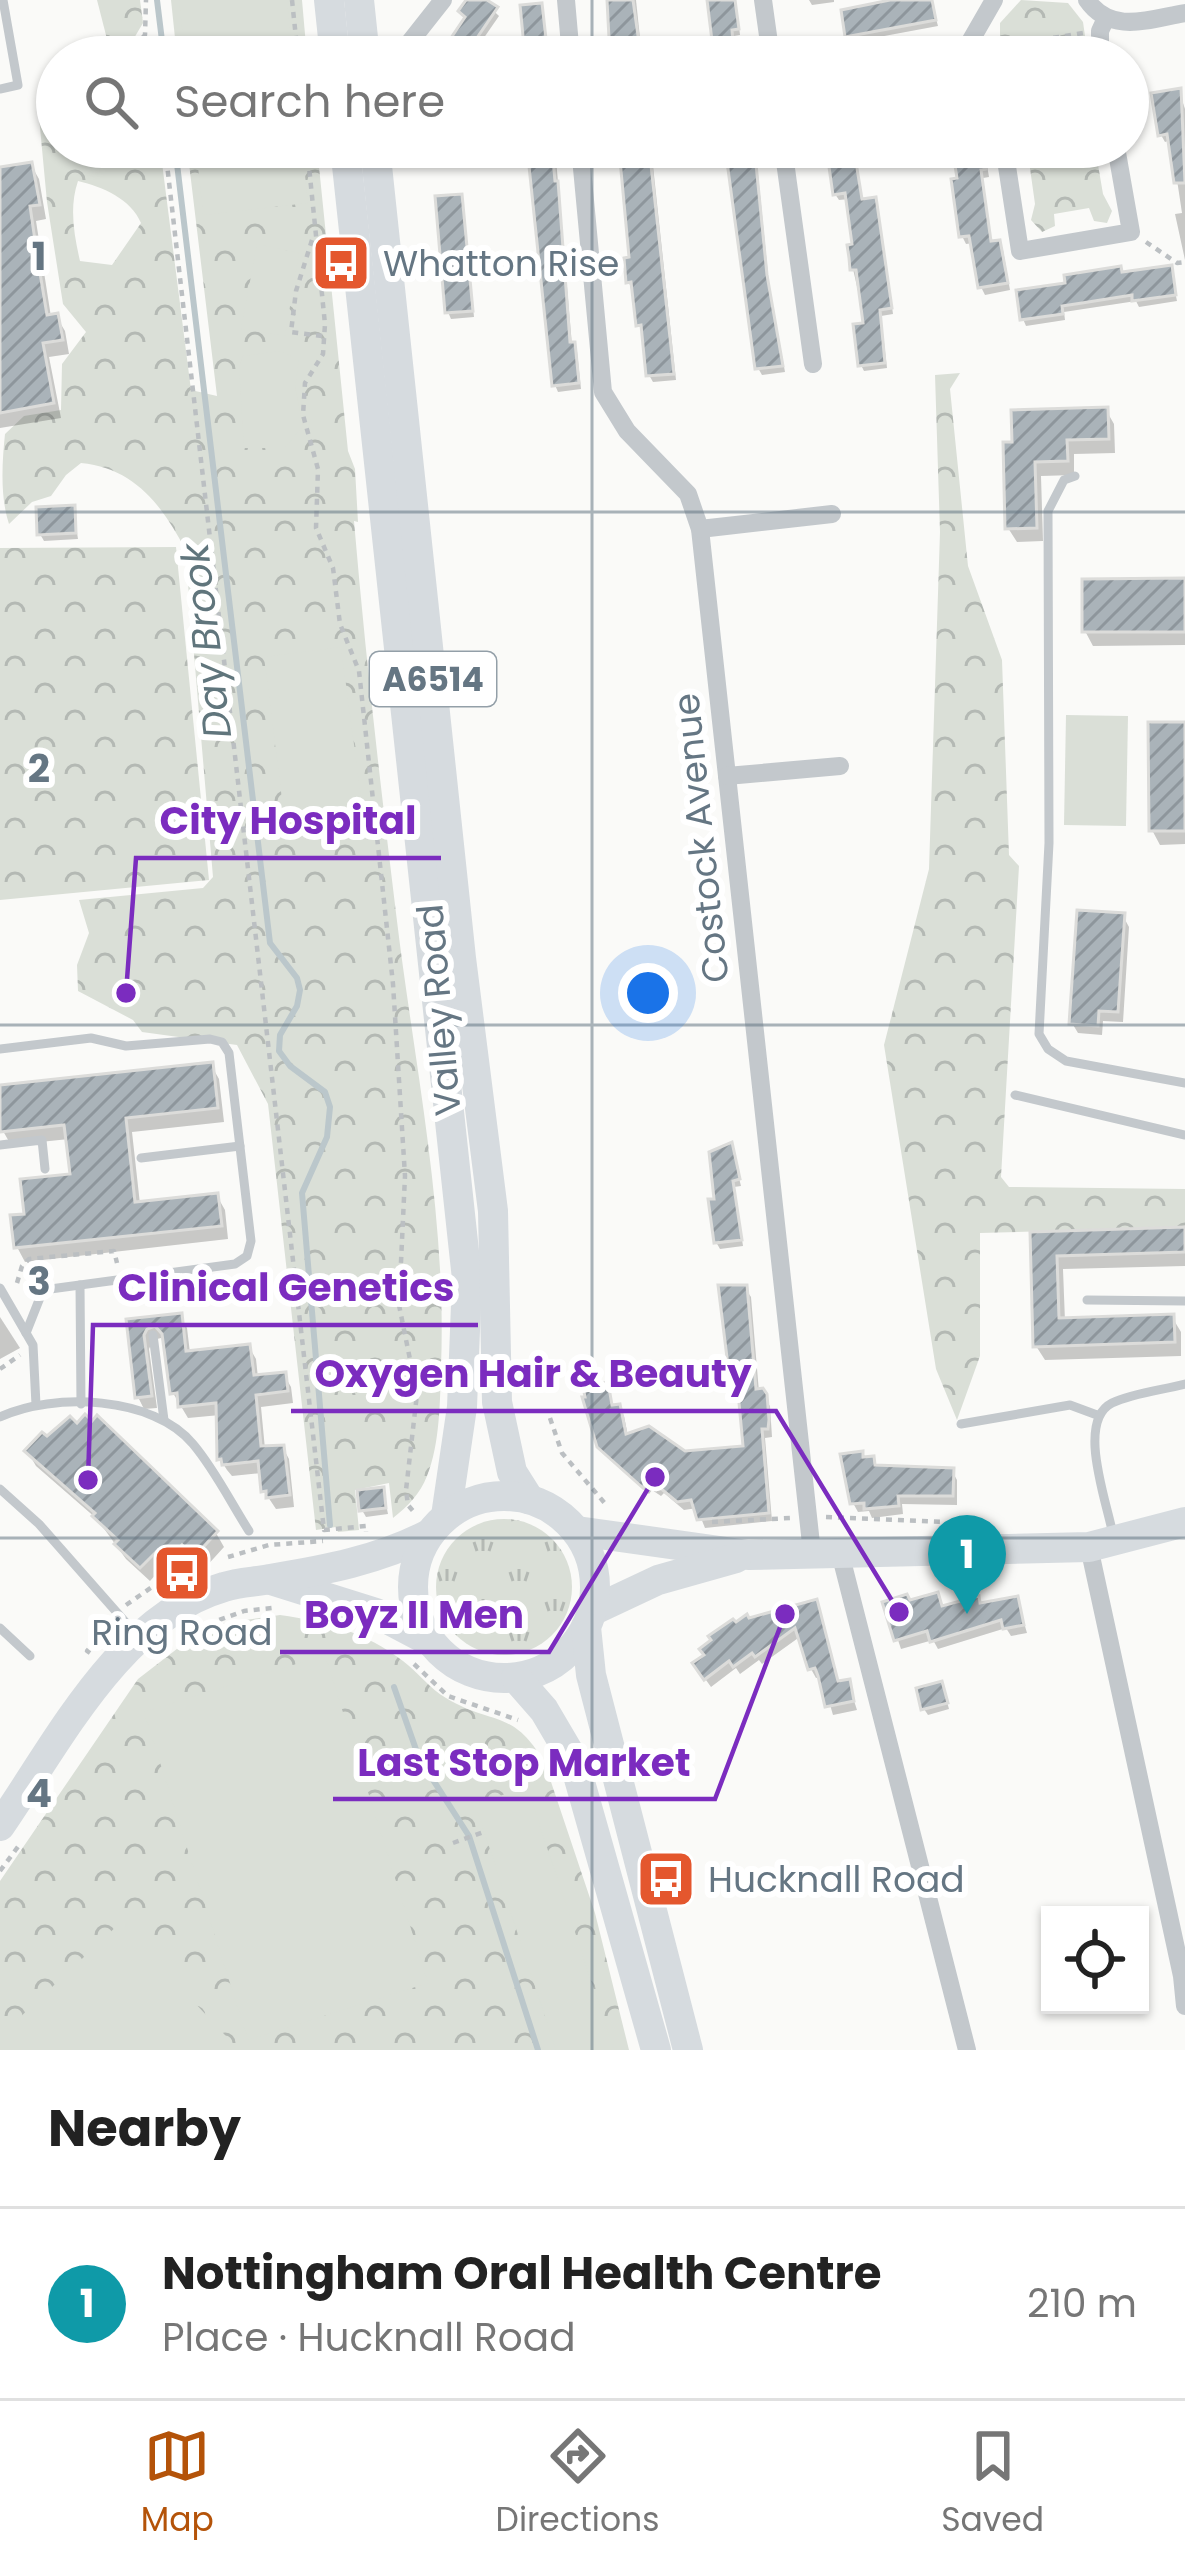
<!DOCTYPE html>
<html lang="en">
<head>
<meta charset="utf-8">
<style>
	body { margin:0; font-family:Poppins,sans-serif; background:#f2f2f2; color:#222 }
	.controls { position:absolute; right:36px; bottom:36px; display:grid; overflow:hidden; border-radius:0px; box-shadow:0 3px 9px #0004 }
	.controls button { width:108px; height:108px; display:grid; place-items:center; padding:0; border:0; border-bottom:3px solid #e0e0e0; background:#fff; color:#222; font:60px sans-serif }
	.you { position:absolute; left:648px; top:993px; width:42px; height:42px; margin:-30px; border:9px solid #fff; border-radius:50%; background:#1a73e8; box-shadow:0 0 0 18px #1a73e833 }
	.badge { display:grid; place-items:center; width:78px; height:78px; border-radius:50%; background:#b45309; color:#fff; font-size:39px; font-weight:700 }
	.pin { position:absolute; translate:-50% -99px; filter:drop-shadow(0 3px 6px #0008) }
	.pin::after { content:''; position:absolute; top:63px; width:42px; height:36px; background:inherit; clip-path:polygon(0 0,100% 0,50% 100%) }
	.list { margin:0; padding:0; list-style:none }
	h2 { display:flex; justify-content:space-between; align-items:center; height:156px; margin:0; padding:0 48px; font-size:51px }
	h2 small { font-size:39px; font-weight:400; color:#767676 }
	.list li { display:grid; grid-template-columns:78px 1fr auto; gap:36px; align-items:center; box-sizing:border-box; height:192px; padding:0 48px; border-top:3px solid #e0e0e0 }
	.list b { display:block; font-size:45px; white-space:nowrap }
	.list p { margin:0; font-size:39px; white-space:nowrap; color:#767676 }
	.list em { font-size:39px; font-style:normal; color:#767676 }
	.icon { flex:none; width:66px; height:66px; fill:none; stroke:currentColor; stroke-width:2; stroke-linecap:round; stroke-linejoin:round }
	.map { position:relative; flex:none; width:1185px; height:2050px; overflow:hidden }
	.search { position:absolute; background:#fff; box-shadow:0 3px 9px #0004; left:36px; right:36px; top:36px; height:132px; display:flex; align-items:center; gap:30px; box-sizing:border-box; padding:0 42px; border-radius:66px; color:#767676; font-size:45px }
	.sheet { height:348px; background:#fff }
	nav { display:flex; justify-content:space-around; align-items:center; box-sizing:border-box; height:168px; border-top:3px solid #e0e0e0; background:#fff; font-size:33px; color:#767676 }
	nav a { display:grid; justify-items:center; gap:6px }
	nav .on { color:#b45309 }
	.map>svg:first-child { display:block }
</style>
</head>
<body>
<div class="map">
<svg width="1185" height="2050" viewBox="0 0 1185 2050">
	<defs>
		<pattern id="grass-tufts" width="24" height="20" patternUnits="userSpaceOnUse" patternTransform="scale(3)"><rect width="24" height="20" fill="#dadfd7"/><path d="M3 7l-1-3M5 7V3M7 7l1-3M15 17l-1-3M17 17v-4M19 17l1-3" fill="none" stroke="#b4b9b4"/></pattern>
		<pattern id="forest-crowns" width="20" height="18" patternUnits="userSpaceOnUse" patternTransform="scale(3)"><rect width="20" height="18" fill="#dadfd7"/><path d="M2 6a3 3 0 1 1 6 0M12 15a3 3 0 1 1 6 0" fill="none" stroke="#b4b9b4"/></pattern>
		<pattern id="building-hatch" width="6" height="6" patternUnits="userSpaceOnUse" patternTransform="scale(3)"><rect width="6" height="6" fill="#aab3b9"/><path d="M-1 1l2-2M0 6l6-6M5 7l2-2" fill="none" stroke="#8e969c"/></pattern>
	</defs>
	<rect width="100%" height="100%" fill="#fafaf8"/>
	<circle fill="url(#grass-tufts)" cx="504" cy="1587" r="68"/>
	<g fill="url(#forest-crowns)" fill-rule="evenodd">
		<polygon points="97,0 140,0 143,23 130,45 108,43"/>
		<polygon points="171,0 302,0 307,57 177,57"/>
		<polygon points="1021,0 1068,3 1083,22 1088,57 1000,57 1000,23"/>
		<path d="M57,97V147H160L191,390L217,396L187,147H317L348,451L355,469L358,522L354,521C365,652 380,782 396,913C414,1064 447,1214 441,1367C440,1401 440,1444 427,1476C420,1494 408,1506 393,1518L389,1483L355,1490L359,1530L338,1532L336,1527L316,1530L268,1104L237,1045L142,1032L133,1020L78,991L77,965L89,933L79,900L203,888L213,877L185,549C162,505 134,468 81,463L66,475L51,496L32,502L9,524C0,497 2,463 5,434L24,416L61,410L62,364L86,332L63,304L47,202L39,117ZM78,181C103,187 131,199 141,223L112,265L80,261C74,235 69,207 78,181Z"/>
		<polygon points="1027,147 1095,147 1103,194 1112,211 1107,223 1094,221 1089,208 1054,214 1055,226 1042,232 1031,220 1035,204"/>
		<polygon points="960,373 950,389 968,566 1002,660 1009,855 1019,866 1001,1177 1009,1187 1185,1189 1185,1227 980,1233 980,1356 957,1420 936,1369 884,1045 929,869 940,532 935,375"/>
		<polygon points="176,547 209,880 0,900 0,548"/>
		<path d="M280,1615C327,1622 365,1632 403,1661C418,1672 430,1689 446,1698C492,1726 514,1708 545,1764L595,1913L629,2050H0V1881L138,1679L182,1645L224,1623Z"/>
	</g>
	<g fill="#dadfd7">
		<polygon points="179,0 287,0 293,57 185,57"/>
		<polygon points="196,147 302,147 308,203 203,215"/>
		<polygon points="257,244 299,253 285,336 241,329"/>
		<polygon points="282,351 299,361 295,386 303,427 284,448 244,448 239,367 243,356"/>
		<polygon points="341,647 362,804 284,815 264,657"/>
		<polygon points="1066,715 1128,716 1126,826 1064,825"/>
		<polygon points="325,1655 428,1983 248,2040 144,1712"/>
		<polygon points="527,1787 614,2050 556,2050 475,1804"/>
		<polygon points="120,1923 239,2050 0,2050 0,2036"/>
	</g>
	<g fill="#0003">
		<polygon points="482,0 499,16 472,55 454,39"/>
		<polygon points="610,0 636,0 642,57 614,57"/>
		<polygon points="709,0 736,0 740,35 734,36 735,57 715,57"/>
		<polygon points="809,0 834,0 834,2 812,5"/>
		<polygon points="908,0 931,0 938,26 852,42 848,36"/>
		<polygon points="1179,91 1185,109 1185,260 1175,214 1182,213 1171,140 1165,142 1161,135"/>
		<polygon points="530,147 555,147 572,345 577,351 581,389 558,392 555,385"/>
		<polygon points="622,147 651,147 676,380 653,382 649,375 643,331 629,282 632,260"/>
		<polygon points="729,147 749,147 751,168 758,174 769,284 785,372 762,375 758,368"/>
		<polygon points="955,147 984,147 989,177 983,178 992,244 999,243 1003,250 1010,290 985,295 981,287 973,243 966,244 962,236 961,181"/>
		<polygon points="853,153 863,202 874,200 878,206 893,314 881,316 887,368 864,371 861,365 866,326 853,269 855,247 849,199 839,200 835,194"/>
		<polygon points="31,165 39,179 46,219 36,221 51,317 56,316 65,331 69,354 49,357 61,418 0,428 0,184"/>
		<polygon points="461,197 474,317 451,319 448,312"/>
		<polygon points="1170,268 1177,301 1139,307 1136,301 1064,312 1065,320 1026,326 1023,319 1069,285"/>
		<polygon points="1106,410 1114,424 1115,453 1074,454 1074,475 1041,476 1043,541 1017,542 1008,528 1006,445"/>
		<polygon points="73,508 78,539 44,541 40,534"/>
		<polygon points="1185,581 1185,645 1093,646 1085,631"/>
		<polygon points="1185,725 1185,844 1160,845 1152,830"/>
		<polygon points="1123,916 1129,927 1123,1022 1103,1021 1102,1035 1078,1033 1072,1023"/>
		<polygon points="211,1065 219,1079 224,1122 132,1132 140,1204 217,1196 225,1210 228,1239 25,1262 17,1247 27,1216 73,1177 69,1139 11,1145 3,1131 0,1088"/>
		<polygon points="731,1146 741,1186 734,1187 743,1246 720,1249 716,1242 718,1202"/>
		<polygon points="1185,1230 1185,1266 1063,1269 1065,1321 1172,1317 1181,1332 1181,1356 1045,1360 1036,1346 1033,1235"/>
		<polygon points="745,1288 751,1297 759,1392 770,1406 772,1437 765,1438 772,1521 705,1528 697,1508 684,1510 664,1493 661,1496 652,1490 649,1494 606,1456 600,1446 607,1386 614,1408 619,1407 624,1416 628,1436 684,1454 746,1449 738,1390 733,1381"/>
		<polygon points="180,1316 187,1328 190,1353 249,1347 256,1359 258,1378 284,1375 291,1387 293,1403 261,1407 265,1449 283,1448 289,1459 294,1507 276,1509 264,1491 262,1473 232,1476 227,1470 220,1459 220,1415 188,1418 173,1393 165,1337 153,1340 149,1349 157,1408 144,1409 138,1397 129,1322"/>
		<polygon points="0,1317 20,1348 0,1359"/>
		<polygon points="28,1452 216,1533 224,1547 204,1569 191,1557 177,1572 167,1562 150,1581 126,1559 97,1519 36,1466"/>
		<polygon points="873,1459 878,1468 952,1471 957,1480 957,1505 902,1504 903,1514 872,1518 869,1511 858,1512 853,1503 864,1460"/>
		<polygon points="383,1490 388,1514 366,1517 362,1510"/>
		<polygon points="937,1596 943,1609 1017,1599 1027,1633 1011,1636 1006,1628 938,1649 933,1640 901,1649 886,1604 909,1604"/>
		<polygon points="816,1602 839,1684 848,1682 857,1710 833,1715 822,1677 816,1678 811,1669 801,1636 762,1664 759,1660 740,1674 736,1668 711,1687 701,1673 748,1621"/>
		<polygon points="944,1691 949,1709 928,1715 924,1709"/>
	</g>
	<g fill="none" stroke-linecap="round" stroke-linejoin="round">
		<g stroke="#bbc7cb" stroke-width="6">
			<polyline points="157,0 164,57"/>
			<polyline points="175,147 270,943 297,978 300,990 297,1006 280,1035 279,1051 290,1066 325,1092 330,1107 327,1137 302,1193 330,1525"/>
			<polyline points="394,1687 419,1758 469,1836 538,2050"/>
		</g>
	</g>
	<g fill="url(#building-hatch)" stroke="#dcdcda" stroke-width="3">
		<polygon points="466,0 487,0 498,7 468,51 451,38 465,17 458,11"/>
		<polygon points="607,0 633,0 641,57 610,57"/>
		<polygon points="707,0 735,0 739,29 732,30 734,56 714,57"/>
		<polygon points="890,0 932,0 936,20 845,37 841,10"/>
		<polygon points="542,3 548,57 525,57 520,5"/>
		<polygon points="1181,88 1185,183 1174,183 1167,134 1158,136 1151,93"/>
		<polygon points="527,147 552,147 555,181 558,181 570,342 575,342 579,383 552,386"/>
		<polygon points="649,147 674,374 646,376 641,325 636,326 631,282 626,283 624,258 629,257 619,149"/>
		<polygon points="725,147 748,147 750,165 756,164 767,275 783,366 755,369"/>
		<polygon points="952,147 983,147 986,169 981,170 991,241 1000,240 1008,283 978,288 969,236 959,237 951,179 957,178"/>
		<polygon points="854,150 862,199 876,197 892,308 880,310 885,363 858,366 853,324 863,323 856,270 850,270 849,258 847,245 852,244 845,193 833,195 827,153"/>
		<polygon points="32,162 40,205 30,206 38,261 47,315 58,313 63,340 43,343 54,403 0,413 0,167"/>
		<polygon points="462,194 473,311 445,313 435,196"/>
		<polygon points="1172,265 1176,295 1132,301 1132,295 1082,303 1062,306 1063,314 1020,320 1016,290 1065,283 1064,275 1121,266 1122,272"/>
		<polygon points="1108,407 1109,439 1067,440 1068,461 1035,462 1037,528 1005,529 1003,442 1012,442 1011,410"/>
		<polygon points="75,505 76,533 37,535 36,507"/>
		<polygon points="1185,578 1185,632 1082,632 1082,579"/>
		<polygon points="1148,722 1185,722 1185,831 1149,831"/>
		<polygon points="1077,910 1125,913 1118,1012 1099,1011 1098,1026 1069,1024"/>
		<polygon points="213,1062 218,1108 126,1118 135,1202 218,1193 222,1226 14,1248 10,1215 24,1214 20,1179 70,1174 64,1125 0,1132 0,1085"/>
		<polygon points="732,1142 740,1179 733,1181 742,1240 714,1243 708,1199 714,1199 709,1152"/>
		<polygon points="1185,1227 1185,1252 1057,1256 1059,1318 1174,1314 1175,1342 1033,1347 1030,1232"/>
		<polygon points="718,1285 747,1285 756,1389 763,1388 767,1394 769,1420 768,1429 762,1429 769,1513 697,1520 691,1500 677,1502 658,1486 656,1490 646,1483 643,1488 597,1447 582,1397 585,1397 583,1387 608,1382 612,1405 620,1404 626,1434 649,1426 685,1451 743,1446 737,1381 730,1382"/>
		<polygon points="182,1313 186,1351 250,1344 254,1375 286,1372 288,1391 256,1395 261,1446 284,1445 290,1495 266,1498 266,1491 261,1492 258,1461 222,1465 221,1459 217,1460 216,1403 178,1407 177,1393 170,1394 162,1334 155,1326 147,1329 144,1335 152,1396 135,1398 126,1319"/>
		<polygon points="85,1414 92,1421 97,1415 218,1531 194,1557 182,1545 168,1560 158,1550 140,1568 114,1544 118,1540 92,1516 95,1513 24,1451 42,1432 47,1436 70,1416 77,1423"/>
		<polygon points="863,1451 863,1457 874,1456 875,1465 954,1468 953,1496 898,1496 899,1506 864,1509 864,1503 850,1504 840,1454"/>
		<polygon points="384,1487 386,1508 359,1511 357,1490"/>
		<polygon points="938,1592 942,1606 979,1596 980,1603 1018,1596 1024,1625 1003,1629 1001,1620 930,1642 927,1631 894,1641 882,1602 907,1594 910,1600"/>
		<polygon points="817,1599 838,1681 850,1679 854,1701 825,1707 818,1676 815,1668 808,1670 795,1628 755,1657 752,1653 733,1667 729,1661 704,1680 692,1663 704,1655 699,1649 711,1640 708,1636 733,1619 736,1622 747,1614 749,1618"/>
		<polygon points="942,1681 948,1703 921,1710 916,1688"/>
	</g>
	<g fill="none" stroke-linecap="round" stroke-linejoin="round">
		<g stroke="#bbbfc2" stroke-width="4.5" stroke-dasharray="6 6" stroke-linecap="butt">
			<polyline points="292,0 298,57"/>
			<polyline points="985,56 997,47 1083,33"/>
			<polyline points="137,57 133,49 145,35 146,0"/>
			<polyline points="165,147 324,1530 366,1526 366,1532"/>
			<polyline points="307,147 325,324 323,354 305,383 303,415 318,469 316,528 333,568 340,624 359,671 393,984 405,1176 399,1305 417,1394 406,1490 408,1505 413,1511"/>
			<polyline points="311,147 311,164"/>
			<polyline points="312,240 296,291 291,332 322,336"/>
			<polyline points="1146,242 1177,263 1185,262"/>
			<polyline points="17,1283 22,1266 29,1259 114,1251 117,1263"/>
			<polyline points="0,1369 20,1355"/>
			<polyline points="550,1418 562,1453 608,1507"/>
			<polyline points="826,1517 946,1522"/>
			<polyline points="712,1522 791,1518"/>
			<polyline points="228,1557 269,1545 323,1541"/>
			<polyline points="126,1605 168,1576 206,1564"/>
			<polyline points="208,1624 244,1611 272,1608"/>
			<polyline points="90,1653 87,1651 106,1629 105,1620"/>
			<polyline points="414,1664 448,1696 518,1720"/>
			<polyline points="453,1843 484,1832"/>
			<polyline points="0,1871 20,1844"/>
		</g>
		<g stroke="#c3c8cc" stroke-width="9">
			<polyline points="0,89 18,85 3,0"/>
			<polyline points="1075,476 1064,480 1048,511 1049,843 1039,1034 1048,1049 1066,1061 1185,1083"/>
			<polyline points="0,1049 91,1038 126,1046 210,1039 222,1042 229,1053 251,1241 247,1256 235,1264 43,1290 26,1333"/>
			<polyline points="1015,1095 1185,1135"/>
			<polyline points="0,1145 42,1140 45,1169"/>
			<polyline points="141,1158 240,1146"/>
			<polyline points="80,1285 81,1404"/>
			<polyline points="0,1288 33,1345 36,1405"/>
			<polyline points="1087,1300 1185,1301"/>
			<polyline points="153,1335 164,1420"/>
			<path d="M0,1417C53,1392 154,1396 193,1444C215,1470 231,1503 249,1531"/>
			<polyline points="961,1424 1070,1405 1097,1415"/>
			<polyline points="0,1489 39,1524 135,1633"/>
			<path d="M1113,1535C1107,1502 1076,1421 1112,1403C1133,1393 1162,1390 1185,1384"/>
			<polyline points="0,1628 30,1656"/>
		</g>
		<g stroke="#c3c8cc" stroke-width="18">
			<polyline points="566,0 571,57"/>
			<polyline points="763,0 771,57"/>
			<path d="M1087,0C1111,35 1150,19 1185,13"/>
			<polyline points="398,57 443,0"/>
			<polyline points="926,57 967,47 994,0"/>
			<polyline points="1100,57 1100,31 1106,18"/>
			<polyline points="580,147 603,392 627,431 688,494 700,529 812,1553"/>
			<polyline points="783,147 813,364"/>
			<polyline points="1004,147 1020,251 1131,232 1116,147"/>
			<polyline points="700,529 832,514"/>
			<polyline points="727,776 840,766"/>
			<polyline points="1089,1547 1182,1976 1185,2006"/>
			<polyline points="840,1553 967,2050"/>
		</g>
		<g stroke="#d6dbdf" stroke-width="30">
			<polyline points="577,1531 748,1555 1089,1547 1185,1522"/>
			<polyline points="274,1581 376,1613 431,1642"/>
			<polyline points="592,1611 658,1580 736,1558"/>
			<path d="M0,1826C58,1742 120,1617 224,1587C239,1582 255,1582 270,1579C325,1570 379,1560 429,1534"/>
		</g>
		<g stroke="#d6dbdf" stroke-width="30">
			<polyline points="329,0 335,57"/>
			<polyline points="359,0 365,57"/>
			<polyline points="345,147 467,1279 462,1407 446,1516"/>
			<polyline points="375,147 461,958 493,1211 497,1402 512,1472 529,1499"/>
			<circle cx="504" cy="1587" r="91"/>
			<polyline points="586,1627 591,1675 688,2050"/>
			<polyline points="516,1678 544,1710 574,1761 656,2050"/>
		</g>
	</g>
	<path fill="none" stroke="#657683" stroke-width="3" stroke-opacity="0.55" d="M592,0V57M592,147V2050M0,512H1185M0,1025H1185M0,1538H1185"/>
	<defs>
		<symbol id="bus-square" viewBox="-11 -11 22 22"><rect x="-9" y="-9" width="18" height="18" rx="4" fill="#e4572e" stroke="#fff"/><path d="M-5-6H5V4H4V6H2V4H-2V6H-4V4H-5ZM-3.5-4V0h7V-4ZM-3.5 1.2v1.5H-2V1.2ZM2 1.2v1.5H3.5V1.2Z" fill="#fff"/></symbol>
	</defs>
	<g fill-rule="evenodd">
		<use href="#bus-square" x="308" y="230" width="66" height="66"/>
		<use href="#bus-square" x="149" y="1540" width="66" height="66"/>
		<use href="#bus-square" x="633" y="1846" width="66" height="66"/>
	</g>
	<g text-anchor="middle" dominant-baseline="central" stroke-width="12" stroke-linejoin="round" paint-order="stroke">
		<rect fill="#fff" stroke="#939fa8" stroke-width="3" x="370" y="652" width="126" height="54" rx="9"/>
		<g font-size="33" font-weight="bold" fill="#657683">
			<text x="433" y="679">A6514</text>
		</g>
		<g font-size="36" fill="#657683" stroke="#fff" text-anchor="start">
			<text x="383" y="263">Whatton Rise</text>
			<text x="182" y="1632" text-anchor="middle">Ring Road</text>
			<text x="708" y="1879">Hucknall Road</text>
		</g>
		<g font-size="36" fill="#657683" stroke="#fff">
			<text transform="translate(701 838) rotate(-96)">Costock Avenue</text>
			<text transform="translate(439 1010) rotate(-95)">Valley Road</text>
		</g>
		<g font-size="39" font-style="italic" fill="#60757c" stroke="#fff">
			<text transform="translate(206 641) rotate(-97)">Day Brook</text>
		</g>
	</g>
	<g font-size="39" text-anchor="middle" font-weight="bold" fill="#657683" stroke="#fff" stroke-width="12" stroke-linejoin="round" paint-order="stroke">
		<text x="39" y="270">1</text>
		<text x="39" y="782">2</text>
		<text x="39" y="1295">3</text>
		<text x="39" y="1807">4</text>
	</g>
	<path fill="none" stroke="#7b2cbf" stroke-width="4.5" d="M126 993L136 858H441M88 1480L93 1325H478M899 1612L776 1411H291M655 1477L549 1652H280M785 1614L715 1799H333"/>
	<g fill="#7b2cbf" stroke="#fff" stroke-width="4.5">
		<circle cx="126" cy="993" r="12"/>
		<circle cx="88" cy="1480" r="12"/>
		<circle cx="899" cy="1612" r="12"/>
		<circle cx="655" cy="1477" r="12"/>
		<circle cx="785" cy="1614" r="12"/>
	</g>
	<g font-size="39" text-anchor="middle" font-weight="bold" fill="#7b2cbf" stroke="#fff" stroke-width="12" stroke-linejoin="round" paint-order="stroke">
		<text x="288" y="834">City Hospital</text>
		<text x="286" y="1301">Clinical Genetics</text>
		<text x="533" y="1387">Oxygen Hair &amp; Beauty</text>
		<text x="414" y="1628">Boyz II Men</text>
		<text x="524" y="1776">Last Stop Market</text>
	</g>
</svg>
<div class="controls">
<button><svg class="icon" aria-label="locate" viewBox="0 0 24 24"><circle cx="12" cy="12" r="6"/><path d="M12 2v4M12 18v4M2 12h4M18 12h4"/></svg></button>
</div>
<div class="you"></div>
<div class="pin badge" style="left:967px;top:1614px;background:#0f9aa8">1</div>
<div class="search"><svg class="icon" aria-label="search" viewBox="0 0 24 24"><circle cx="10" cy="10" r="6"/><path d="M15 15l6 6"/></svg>Search here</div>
</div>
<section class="sheet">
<h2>Nearby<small></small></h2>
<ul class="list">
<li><span class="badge" style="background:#0f9aa8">1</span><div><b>Nottingham Oral Health Centre</b><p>Place · Hucknall Road</p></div><em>210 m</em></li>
</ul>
</section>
<nav>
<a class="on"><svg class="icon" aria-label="map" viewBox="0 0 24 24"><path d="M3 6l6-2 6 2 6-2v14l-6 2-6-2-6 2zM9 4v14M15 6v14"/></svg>Map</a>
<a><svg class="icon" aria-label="directions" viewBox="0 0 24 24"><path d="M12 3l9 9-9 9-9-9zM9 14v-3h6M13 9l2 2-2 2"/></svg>Directions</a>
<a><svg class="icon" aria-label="saved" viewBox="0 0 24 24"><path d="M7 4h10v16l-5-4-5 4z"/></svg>Saved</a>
</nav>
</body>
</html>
